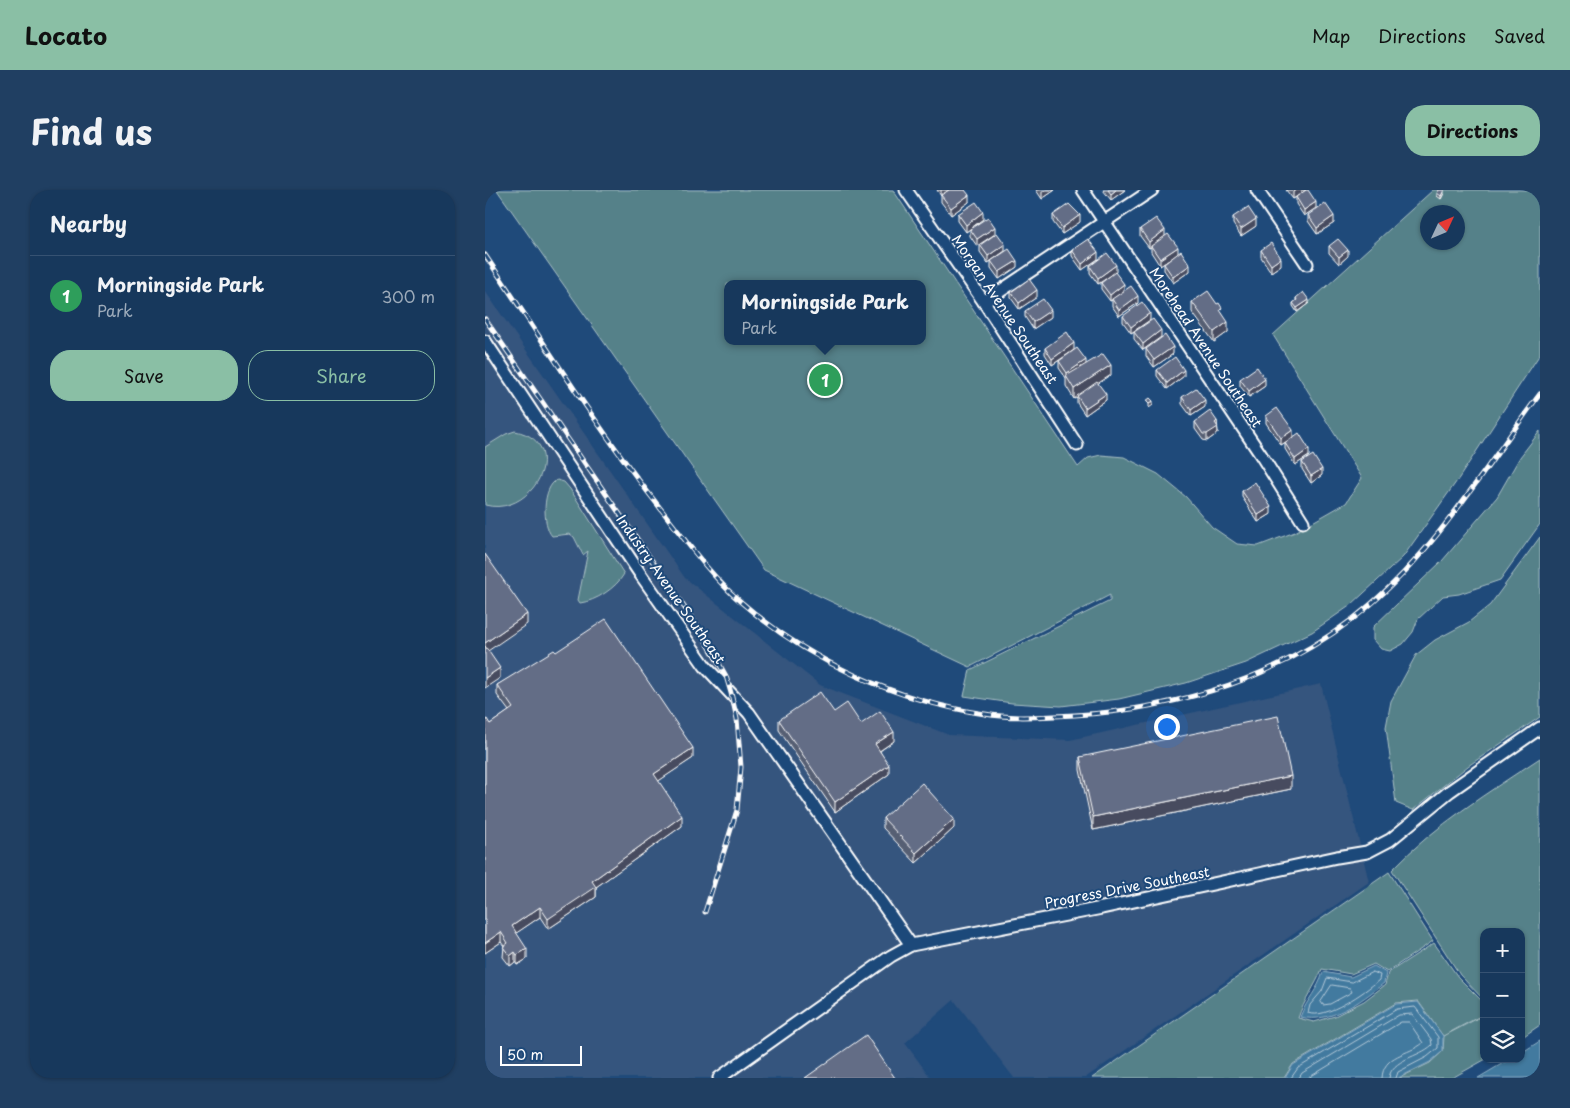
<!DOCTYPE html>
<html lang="en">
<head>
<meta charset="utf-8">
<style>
	body { margin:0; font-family:"Playpen Sans",sans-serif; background:#203f62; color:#f1f3f6 }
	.controls { position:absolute; right:15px; bottom:15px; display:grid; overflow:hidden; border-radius:10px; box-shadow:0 1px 4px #0004 }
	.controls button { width:45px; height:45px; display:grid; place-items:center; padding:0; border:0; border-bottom:1px solid #365272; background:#17385c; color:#f1f3f6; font:25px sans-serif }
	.compass { position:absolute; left:935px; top:15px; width:45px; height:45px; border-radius:50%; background:#17385c; box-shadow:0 1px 4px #0004; rotate:46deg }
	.scale { position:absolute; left:15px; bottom:12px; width:82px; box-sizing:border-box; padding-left:5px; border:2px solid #fff; border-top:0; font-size:14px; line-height:18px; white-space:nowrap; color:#fff; -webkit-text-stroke:4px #1f4a7a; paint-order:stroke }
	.you { position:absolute; left:681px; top:536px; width:18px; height:18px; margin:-12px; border:4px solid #fff; border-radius:50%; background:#1a73e8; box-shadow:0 0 0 8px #1a73e833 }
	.badge { display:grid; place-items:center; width:32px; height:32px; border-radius:50%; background:#8abfa5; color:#fff; font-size:16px; font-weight:700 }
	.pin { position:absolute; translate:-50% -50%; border:2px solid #fff; box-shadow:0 1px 5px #0006 }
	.popup { position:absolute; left:239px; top:90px; width:202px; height:65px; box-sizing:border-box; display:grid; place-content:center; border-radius:10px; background:#17385c; filter:drop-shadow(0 1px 4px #0005); font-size:16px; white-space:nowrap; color:#9eacbb }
	.popup b { font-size:19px; color:#f1f3f6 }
	.popup::after { content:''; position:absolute; left:50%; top:100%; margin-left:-10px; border:10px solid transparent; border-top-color:#17385c }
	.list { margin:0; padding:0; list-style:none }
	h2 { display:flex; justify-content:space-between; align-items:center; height:65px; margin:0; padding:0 20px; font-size:21px }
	h2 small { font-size:16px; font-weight:400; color:#9eacbb }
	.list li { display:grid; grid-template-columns:32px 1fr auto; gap:15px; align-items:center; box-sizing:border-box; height:80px; padding:0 20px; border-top:1px solid #365272 }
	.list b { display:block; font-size:19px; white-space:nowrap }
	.list p { margin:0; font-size:16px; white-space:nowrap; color:#9eacbb }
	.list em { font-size:16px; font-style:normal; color:#9eacbb }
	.actions { display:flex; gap:10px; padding:15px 20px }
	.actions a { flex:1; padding:11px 0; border:1px solid #8abfa5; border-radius:20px; text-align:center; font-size:18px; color:#8abfa5 }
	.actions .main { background:#8abfa5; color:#111 }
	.icon { flex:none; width:28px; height:28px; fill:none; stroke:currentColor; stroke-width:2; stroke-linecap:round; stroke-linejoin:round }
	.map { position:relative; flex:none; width:1055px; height:888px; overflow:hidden; border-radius:20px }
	header { display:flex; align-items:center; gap:30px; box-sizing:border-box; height:70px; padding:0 25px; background:#8abfa5; color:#111 }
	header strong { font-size:24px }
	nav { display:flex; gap:28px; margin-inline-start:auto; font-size:18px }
	.intro { display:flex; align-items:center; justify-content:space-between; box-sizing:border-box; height:120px; padding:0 30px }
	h1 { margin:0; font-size:35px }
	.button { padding:12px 22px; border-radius:20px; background:#8abfa5; color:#111; font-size:18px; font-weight:700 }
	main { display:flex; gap:30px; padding:0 30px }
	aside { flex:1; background:#17385c; border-radius:20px; box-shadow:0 1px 4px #0004 }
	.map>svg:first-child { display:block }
</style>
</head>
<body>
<header>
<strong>Locato</strong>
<nav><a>Map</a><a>Directions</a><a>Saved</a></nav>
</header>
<div class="intro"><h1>Find us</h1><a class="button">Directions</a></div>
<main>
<aside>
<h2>Nearby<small></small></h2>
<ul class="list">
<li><span class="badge" style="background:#2e9e5b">1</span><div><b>Morningside Park</b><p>Park</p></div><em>300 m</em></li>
</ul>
<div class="actions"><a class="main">Save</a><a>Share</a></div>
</aside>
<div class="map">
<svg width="1055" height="888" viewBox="0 0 1055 888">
	<rect width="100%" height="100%" fill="#1f4a7a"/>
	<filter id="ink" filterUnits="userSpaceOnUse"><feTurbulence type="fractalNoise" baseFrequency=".02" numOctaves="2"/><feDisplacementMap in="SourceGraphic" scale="10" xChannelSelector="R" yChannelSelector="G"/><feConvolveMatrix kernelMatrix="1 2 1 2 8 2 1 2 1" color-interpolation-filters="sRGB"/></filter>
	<g filter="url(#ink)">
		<polygon fill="#34547e" points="0,101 200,388 335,495 464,545 585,550 836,494 884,692 600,888 529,888 469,810 420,853 446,888 0,888"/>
		<g fill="#548189" stroke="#aac0c4" fill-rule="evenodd">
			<path d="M12,0H408L593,277L603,268L616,265L639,267L673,284L701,307L727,337L752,354L773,356L810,342L861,313L877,288L788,145L948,0H1055V164L974,288L918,367L866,415L827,442L761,473L701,493L634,509L576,516L527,513L479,506L485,480L625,411V405L485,477L279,380ZM942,22H972V52H942ZM242,94H438V151H242Z"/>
			<path d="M30,241C87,252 49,328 0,315V257L21,244Z"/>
			<polygon points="1055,241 1055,334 1015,390 974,404 958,406 933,429 928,442 918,454 905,461 896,459 888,450 888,437 957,371 1012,307 1035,267"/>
			<path d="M72,290L79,292L85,299L139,384C131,398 111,411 95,413L93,410L103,361L98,365L89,347L85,344L67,346C57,335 57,297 72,290Z"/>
			<polygon points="1055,347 1055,527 983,576 928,620 911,613 901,537 906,511 931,465 950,450 984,432 1005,415"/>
			<path d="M1055,568V835L1036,848V742H999V810L975,785L907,680C950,635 1004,602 1055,568Z"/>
			<path d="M904,682L948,751L902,782L889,774L866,784L837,779C830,797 819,810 813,828L829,832L850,826L879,811L900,795L903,783L949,753L973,787L999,813V824L958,846L933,811L911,813L808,874L799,888H607Z"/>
			<polygon points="999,825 999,869 1001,869 967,888 914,888 945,873 958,861 959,846"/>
		</g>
		<g fill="#437a9f" stroke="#8eafc5">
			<path d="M889,776L901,783L899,793C875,812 846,834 815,827C822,809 833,800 838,782L866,787Z"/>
			<polygon points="933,812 958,846 958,861 945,872 913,888 800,888 808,875 911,814"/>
			<polygon points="1055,851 1055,888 993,888 1025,869 1036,869 1036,863"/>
		</g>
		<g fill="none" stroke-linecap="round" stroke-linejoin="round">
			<g stroke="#b4cad9" stroke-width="1">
				<path d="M888,782L895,785L894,790C880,802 841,830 823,823L825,815L837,801L842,788L867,792Z"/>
				<polygon points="847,795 865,798 867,802 845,814 838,815 836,812"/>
				<polyline points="806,888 813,878 912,819 930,817 953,847 953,858 942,867 913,882 911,888"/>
				<path d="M814,888L817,883L914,825L927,824L946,849L947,855C935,867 906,869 904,888"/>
				<path d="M823,888L916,832H924L938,853C924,865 898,864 897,888"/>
			</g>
			<defs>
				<g id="minor">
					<polyline points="421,0 499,112 592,255"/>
					<polyline points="598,0 776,265 818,332"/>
					<polyline points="772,0 822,74"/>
					<polyline points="499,112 667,0"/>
					<polyline points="0,151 156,385 220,476 264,523 426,755"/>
					<polyline points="234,888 406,766 426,755 617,718 852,667 882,662 905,650 965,601 1055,538"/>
				</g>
			</defs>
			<use href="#minor" stroke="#fff" stroke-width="15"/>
			<use href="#minor" stroke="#1f4a7a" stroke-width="11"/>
			<defs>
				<g id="rail">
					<path d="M0,65C58,151 114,241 179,323C203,354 226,386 256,412C324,471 411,511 500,524C523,528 546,527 569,526C676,523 783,494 869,428C947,368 997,281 1055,204"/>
					<polyline points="0,129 215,440 241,486 246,503 252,529 256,577 252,620 220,722"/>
				</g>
			</defs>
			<use href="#rail" stroke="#fff" stroke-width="5"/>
			<use href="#rail" stroke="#1f4a7a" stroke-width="3" stroke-dasharray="9" stroke-linecap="butt"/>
		</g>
		<g fill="#565e73" stroke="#fff">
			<polygon points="452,0 480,0 484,12 466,25 456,12 456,6"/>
			<polygon points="551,0 570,0 557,9"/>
			<polygon points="618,0 640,0 626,10"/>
			<polygon points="801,0 821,0 831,18 819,26 811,14 811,7 808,9"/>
			<polygon points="952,3 959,3 956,9 952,6"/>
			<polygon points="473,24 498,29 481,42 473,31"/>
			<polygon points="568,25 595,32 577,44 568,32"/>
			<polygon points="823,25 849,33 832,44 823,31"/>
			<polygon points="748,27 771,36 756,46 748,34"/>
			<polygon points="485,39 510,44 492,56 485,46"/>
			<polygon points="655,39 680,46 705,81 688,93 679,80 679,74 680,72 675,76 666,62 666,57 664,58 655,46"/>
			<polygon points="495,55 520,61 503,73 495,62"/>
			<polygon points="844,56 863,66 854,74 844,63"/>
			<polygon points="587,60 613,69 597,80 587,66"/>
			<polygon points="776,60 796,75 786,82 776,67"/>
			<polygon points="506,71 532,77 514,89 506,78"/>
			<polygon points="605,76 631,82 613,94 605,83"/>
			<polygon points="616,93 639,100 653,113 634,126 627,116 627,110 625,111 616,99"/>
			<polygon points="526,102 552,107 534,119 526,108"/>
			<polygon points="811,108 824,113 812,122 808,116 808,113 811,111"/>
			<polygon points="707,112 737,123 743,142 729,152 707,122"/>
			<polygon points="540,121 566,127 548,139 540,127"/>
			<polygon points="638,126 665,130 646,143 638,132"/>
			<polygon points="649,142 676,147 658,160 649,149"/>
			<polygon points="560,158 589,160 567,175 560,164"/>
			<polygon points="661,159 688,164 669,177 661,166"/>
			<polygon points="574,171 601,174 626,185 613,193 621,210 600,225 592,213 592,207 589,209 581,196 581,188 574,178"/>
			<polygon points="672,180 699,186 682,199 672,186"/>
			<polygon points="755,189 780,196 764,207 755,196"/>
			<polygon points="697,207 720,217 706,226 697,214"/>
			<polygon points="781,226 808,247 796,255 781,233"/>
			<polygon points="732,231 733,243 722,251 718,250 710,239 710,232"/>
			<polygon points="800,253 824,266 810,275 800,259"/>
			<polygon points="817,272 837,285 826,293 817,279"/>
			<polygon points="757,301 786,324 773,332 757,307"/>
			<polygon points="71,462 208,568 173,591 197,636 111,697 111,707 63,739 55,727 31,743 42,769 32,775 30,772 25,776 18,767 19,756 16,752 0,763 0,530 5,534 24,521 12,505 12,495"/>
			<polygon points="294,530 376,534 409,551 395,561 404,584 350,622 294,540"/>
			<polygon points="595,567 806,599 608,640 595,580"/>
			<polygon points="398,628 469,638 431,673 398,638"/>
		</g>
		<g fill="#464c5e" stroke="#fff">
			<polygon points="456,0 464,0 456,6"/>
			<polygon points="561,0 570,0 557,9 557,2"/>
			<polygon points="631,0 640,0 626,10 626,4"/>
			<polygon points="811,0 821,0 808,9 808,2"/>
			<polygon points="959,0 959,3 956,9 956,6"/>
			<polygon points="484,5 484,12 466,25 466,18"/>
			<polygon points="831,12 831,18 819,26 819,20"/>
			<polygon points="498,22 498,29 481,42 481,35"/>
			<polygon points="595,25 595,32 577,44 577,38"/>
			<polygon points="849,26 849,33 832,44 832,38"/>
			<polygon points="771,29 771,36 756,46 756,39"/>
			<polygon points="510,37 510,44 492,56 492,49"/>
			<polygon points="680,40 680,47 664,58 664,52"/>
			<polygon points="520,54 520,61 503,73 503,66"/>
			<polygon points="693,57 693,64 675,76 675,69"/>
			<polygon points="863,60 863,66 854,74 854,67"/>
			<polygon points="613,62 613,69 597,80 597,74"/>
			<polygon points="796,68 796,75 786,82 786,75"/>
			<polygon points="532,71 532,77 514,89 514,82"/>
			<polygon points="631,75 631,82 613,94 613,88"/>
			<polygon points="705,75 705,81 688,93 688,87"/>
			<polygon points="639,94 639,101 625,111 625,105"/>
			<polygon points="552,100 552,107 534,119 534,113"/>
			<polygon points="653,106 653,113 634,126 634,120"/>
			<polygon points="824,110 824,113 812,122 812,118"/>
			<polygon points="566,120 566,127 548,139 548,132"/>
			<polygon points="665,123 665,130 646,143 646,137"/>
			<polygon points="743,132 743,142 729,152 729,142"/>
			<polygon points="676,140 676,147 658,160 658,154"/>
			<polygon points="589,153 589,160 567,175 567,169"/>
			<polygon points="688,157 688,164 669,177 669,170"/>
			<polygon points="601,170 601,176 582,188 582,183"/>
			<polygon points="626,175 626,185 589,209 589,199"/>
			<polygon points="699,180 699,186 682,199 682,193"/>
			<polygon points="780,189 780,196 764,207 764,201"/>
			<polygon points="621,204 621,210 600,225 600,218"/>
			<polygon points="720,210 720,217 706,226 706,220"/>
			<polygon points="668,211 668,215 664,218 664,214"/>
			<polygon points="732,231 733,243 722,251 722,244 730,233"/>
			<polygon points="808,240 808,247 796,255 796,248"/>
			<polygon points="824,259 824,266 810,275 810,269"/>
			<polygon points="837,279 837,285 826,293 826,286"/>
			<polygon points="786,317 786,324 773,332 773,325"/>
			<polygon points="42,424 42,434 0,463 0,453"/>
			<polygon points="15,478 15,488 0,498 0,488"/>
			<polygon points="409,542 409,551 390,564 390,554"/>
			<polygon points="208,558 208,568 169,594 169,584"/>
			<polygon points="404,575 404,584 350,622 350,612"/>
			<polygon points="806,586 806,599 608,640 608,627"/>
			<polygon points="197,626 197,636 111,697 111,707 63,739 63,729 107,691"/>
			<polygon points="469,629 469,638 431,673 431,663"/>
			<polygon points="55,717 55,727 27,746 27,736"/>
			<polygon points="16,742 16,752 0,763 0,753"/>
			<polygon points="42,759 42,769 32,775 32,765"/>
			<polygon points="30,762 30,772 25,776 25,766"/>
		</g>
		<g fill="#646d86" stroke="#fff">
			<polygon points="464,0 480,0 484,5 466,18 456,5"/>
			<polygon points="623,0 631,0 626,4"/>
			<polygon points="821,0 823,0 831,12 819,20 811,7"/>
			<polygon points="954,0 959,0 956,6 952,3"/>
			<polygon points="491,12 498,22 481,35 473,24"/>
			<polygon points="840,13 849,26 832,38 823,25"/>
			<polygon points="584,14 595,25 577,38 568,25"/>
			<polygon points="763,17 771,29 756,39 748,27"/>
			<polygon points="503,27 510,37 492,49 485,39"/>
			<polygon points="671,28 680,40 664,52 655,39"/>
			<polygon points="512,43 520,54 503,66 495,55"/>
			<polygon points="683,44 693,57 675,69 666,56"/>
			<polygon points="603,49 613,62 597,74 587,60"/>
			<polygon points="853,49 863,60 854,67 844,56"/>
			<polygon points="786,53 796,68 786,75 776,60"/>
			<polygon points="524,59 532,71 514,82 506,71"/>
			<polygon points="696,61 705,75 688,87 679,74"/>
			<polygon points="622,63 631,75 613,88 605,76"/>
			<polygon points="630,82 639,94 625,105 616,93"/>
			<polygon points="544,89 552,100 534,113 526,102"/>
			<polygon points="646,96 653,106 634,120 627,109"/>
			<polygon points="723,101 732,114 734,113 737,118 735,120 743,132 729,142 707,112"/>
			<polygon points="818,102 824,110 812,118 808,113 812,110 811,108"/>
			<polygon points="558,109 566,120 548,132 540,121"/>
			<polygon points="657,112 665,123 646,137 638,126"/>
			<polygon points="668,129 676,140 658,154 649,142"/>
			<polygon points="582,142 589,153 567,169 560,158"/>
			<polygon points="680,145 688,157 669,170 661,159"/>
			<polygon points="592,158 601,170 582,183 574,171"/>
			<polygon points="618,164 626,175 589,199 581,186"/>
			<polygon points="690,167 699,180 682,193 672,180"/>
			<polygon points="772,177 780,189 764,201 755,189"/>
			<polygon points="612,192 621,204 600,218 592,206"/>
			<polygon points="711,198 720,210 706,220 697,207"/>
			<polygon points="665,208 668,211 664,214 661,211"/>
			<polygon points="792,218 808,240 796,248 781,226"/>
			<polygon points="725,221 732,231 730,233 733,237 722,244 718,244 710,232"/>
			<polygon points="814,243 824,259 810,269 800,253"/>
			<polygon points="828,265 837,279 826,286 817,272"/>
			<polygon points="770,292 786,317 773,325 757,301"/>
			<polygon points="0,364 42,424 0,453"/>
			<polygon points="121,429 208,558 169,584 197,626 107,691 111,697 63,729 55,717 27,736 42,759 32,765 30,762 25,766 18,757 23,753 16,742 0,753 0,530 2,529 5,534 28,518 12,495 69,460 71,462"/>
			<polygon points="0,456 15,478 0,488"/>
			<polygon points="335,502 349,522 362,513 376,534 395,521 409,542 390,554 404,575 350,612 294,530"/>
			<polygon points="793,526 806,586 608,627 595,567"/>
			<polygon points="437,593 469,629 431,663 398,628"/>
			<polygon points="381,845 410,888 320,888"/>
			<polygon points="0,878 7,888 0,888"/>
		</g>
	</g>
	<g text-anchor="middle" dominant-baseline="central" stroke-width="4" stroke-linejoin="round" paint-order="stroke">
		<g font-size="14" fill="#fff" stroke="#1f4a7a">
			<text transform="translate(520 119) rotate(56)">Morgan Avenue Southeast</text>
			<text transform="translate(721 157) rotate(56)">Morehead Avenue Southeast</text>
			<text transform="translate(186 399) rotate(55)">Industry Avenue Southeast</text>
			<text transform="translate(642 697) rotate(-11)">Progress Drive Southeast</text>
		</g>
	</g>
</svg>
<div class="controls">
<button>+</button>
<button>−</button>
<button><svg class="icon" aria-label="layers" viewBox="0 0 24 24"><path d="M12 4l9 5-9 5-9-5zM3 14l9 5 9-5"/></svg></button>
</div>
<svg class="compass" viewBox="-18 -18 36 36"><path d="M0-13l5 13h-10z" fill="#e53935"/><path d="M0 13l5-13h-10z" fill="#9eacbb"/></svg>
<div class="scale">50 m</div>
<div class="you"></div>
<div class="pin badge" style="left:340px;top:190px;background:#2e9e5b">1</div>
<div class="popup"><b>Morningside Park</b>Park</div>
</div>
</main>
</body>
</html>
